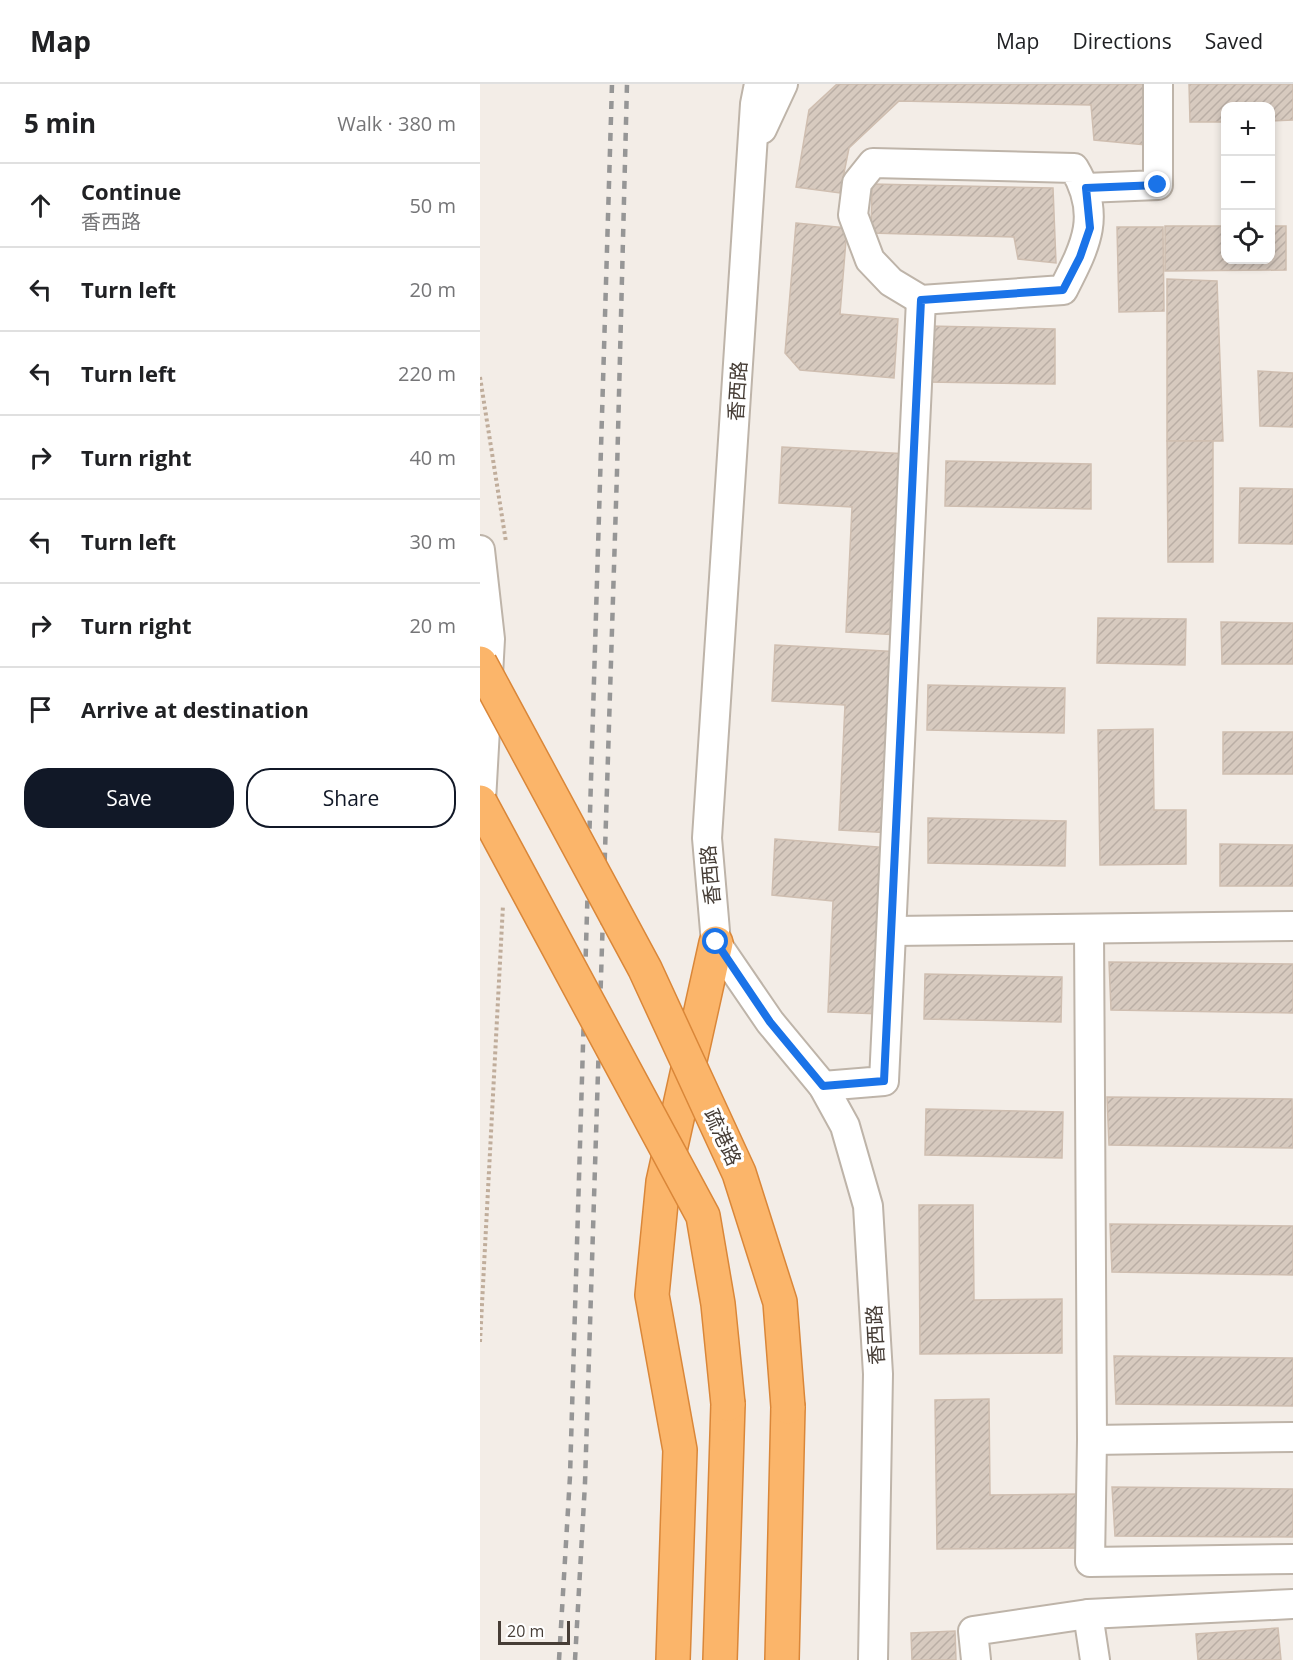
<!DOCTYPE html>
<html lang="en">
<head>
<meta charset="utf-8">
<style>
	body { margin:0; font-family:"Open Sans","Noto Sans SC",sans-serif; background:#f6f6f6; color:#202124 }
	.controls { position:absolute; right:18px; top:18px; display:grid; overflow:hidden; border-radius:12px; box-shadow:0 3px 9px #0003 }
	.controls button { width:54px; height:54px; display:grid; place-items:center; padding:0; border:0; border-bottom:2px solid #e0e0e0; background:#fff; color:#202124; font:30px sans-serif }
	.scale { position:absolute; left:18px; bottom:15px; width:72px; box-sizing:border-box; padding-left:6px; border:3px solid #463d36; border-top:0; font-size:16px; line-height:21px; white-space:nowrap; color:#463d36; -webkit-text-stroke:4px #fff; paint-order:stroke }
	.stop { position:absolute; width:18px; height:18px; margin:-14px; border:4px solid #1a73e8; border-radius:50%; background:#fff }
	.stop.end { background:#1a73e8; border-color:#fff; box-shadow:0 2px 6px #0008 }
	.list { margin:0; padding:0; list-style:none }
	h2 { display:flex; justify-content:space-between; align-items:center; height:78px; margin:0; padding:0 24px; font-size:26px }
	h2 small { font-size:20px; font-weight:400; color:#757577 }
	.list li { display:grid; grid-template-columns:39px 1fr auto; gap:18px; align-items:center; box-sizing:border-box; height:84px; padding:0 24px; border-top:2px solid #e0e0e0 }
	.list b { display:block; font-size:22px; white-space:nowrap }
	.list p { margin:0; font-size:20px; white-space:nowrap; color:#757577 }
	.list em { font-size:20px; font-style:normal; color:#757577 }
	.actions { display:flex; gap:12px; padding:18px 24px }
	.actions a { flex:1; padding:14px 0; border:2px solid #111827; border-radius:24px; text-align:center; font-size:21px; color:#111827 }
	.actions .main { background:#111827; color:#fff }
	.icon { flex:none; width:33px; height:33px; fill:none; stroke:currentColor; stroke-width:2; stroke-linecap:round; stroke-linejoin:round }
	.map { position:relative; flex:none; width:813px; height:1576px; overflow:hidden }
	header { display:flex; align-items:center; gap:36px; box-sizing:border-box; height:84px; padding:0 30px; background:#fff; border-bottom:2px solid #e0e0e0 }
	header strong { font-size:28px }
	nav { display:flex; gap:33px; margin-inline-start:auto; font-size:21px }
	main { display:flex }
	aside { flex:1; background:#fff }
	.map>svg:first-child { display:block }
</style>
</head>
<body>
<header>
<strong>Map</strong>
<nav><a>Map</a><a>Directions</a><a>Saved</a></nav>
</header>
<main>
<aside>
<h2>5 min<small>Walk · 380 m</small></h2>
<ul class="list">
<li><svg class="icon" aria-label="ahead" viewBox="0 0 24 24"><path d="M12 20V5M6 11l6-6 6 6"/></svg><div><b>Continue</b><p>香西路</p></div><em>50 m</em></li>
<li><svg class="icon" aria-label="left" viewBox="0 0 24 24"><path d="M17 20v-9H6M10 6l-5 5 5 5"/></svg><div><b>Turn left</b></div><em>20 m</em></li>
<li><svg class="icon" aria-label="left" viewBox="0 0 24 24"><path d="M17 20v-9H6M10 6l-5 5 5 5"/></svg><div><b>Turn left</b></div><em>220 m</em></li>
<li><svg class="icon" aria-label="right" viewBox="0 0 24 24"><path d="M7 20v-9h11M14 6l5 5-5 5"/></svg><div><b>Turn right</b></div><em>40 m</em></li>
<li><svg class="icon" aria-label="left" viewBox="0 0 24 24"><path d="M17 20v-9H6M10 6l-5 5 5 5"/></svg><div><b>Turn left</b></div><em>30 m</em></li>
<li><svg class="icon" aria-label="right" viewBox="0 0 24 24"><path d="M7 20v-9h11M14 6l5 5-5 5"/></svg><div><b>Turn right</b></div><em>20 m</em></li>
<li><svg class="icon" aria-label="arrive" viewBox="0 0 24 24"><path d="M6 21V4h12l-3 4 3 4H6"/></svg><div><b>Arrive at destination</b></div></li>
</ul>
<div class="actions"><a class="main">Save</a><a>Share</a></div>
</aside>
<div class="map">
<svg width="813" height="1576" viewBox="0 0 813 1576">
	<defs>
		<pattern id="building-hatch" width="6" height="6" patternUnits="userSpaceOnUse" patternTransform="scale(1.5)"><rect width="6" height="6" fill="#d7cabf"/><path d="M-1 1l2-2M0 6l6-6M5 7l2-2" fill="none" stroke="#baaea5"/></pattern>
	</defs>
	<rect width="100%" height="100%" fill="#f3ede7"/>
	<g fill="url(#building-hatch)" stroke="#cfbeb0" stroke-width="1.5">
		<polygon points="357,0 665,0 666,61 614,56 611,21 419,17 369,64 360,109 316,103 329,26"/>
		<polygon points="709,0 813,0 813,36 790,37 790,22 746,22 746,38 710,38"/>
		<polygon points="392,100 573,104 576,179 538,175 534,153 391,149"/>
		<polygon points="316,139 367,144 360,230 418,235 414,294 320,286 305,269"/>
		<polygon points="685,142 746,142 746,176 790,176 790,142 806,142 806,186 685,187"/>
		<polygon points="637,143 683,143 684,227 639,228"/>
		<polygon points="687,195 737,197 743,357 687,357"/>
		<polygon points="449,242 575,245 575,300 448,298"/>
		<polygon points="778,287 813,289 813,343 780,342"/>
		<polygon points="687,357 733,357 733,478 688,478"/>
		<polygon points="302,363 429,370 420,551 366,548 372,423 299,419"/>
		<polygon points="466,377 611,380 611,425 465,422"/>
		<polygon points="760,404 813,405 813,460 759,459"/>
		<polygon points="618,534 706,535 705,581 617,579"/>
		<polygon points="741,538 813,539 813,580 742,580"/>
		<polygon points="295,561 422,568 413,749 359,746 365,621 292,617"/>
		<polygon points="448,601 585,604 584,649 447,646"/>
		<polygon points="673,645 674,726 706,726 706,780 620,781 618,646"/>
		<rect x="743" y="648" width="70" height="42"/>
		<polygon points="448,734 586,737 585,782 448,779"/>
		<polygon points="295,755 410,764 402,930 348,928 353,817 292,811"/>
		<polygon points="740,760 813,761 813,802 740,802"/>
		<polygon points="629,878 813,880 813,929 631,926"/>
		<polygon points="445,890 582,893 581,938 444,935"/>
		<polygon points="627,1013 812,1015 813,1064 629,1061"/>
		<polygon points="446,1025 583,1028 582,1074 445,1071"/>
		<polygon points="439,1121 493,1121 494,1216 582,1215 582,1269 440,1270"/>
		<polygon points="630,1140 813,1142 813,1191 632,1188"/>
		<polygon points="634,1272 813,1274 813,1322 636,1320"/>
		<polygon points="509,1315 510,1411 598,1410 599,1464 457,1465 455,1316"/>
		<polygon points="632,1403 813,1405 813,1453 635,1452"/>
		<polygon points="798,1544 801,1576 718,1576 716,1550"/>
		<polygon points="475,1547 476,1576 432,1576 431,1549"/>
	</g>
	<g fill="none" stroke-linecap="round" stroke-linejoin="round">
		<defs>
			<g id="street">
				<polyline points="279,0 275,20 227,754 236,859 290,938 343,1002 365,1042 388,1122 398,1290 393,1576"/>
				<polyline points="282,45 303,0"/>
				<path d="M393,79L594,84C622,131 606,161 583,206L441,216L411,198L390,176L373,131L377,99Z"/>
				<polyline points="606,104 678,101 678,0"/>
				<polyline points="0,466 10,555 0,735"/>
				<polyline points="609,845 612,1356 610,1478 813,1475"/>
				<polyline points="413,847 813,842"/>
				<polyline points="343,1002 404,997 441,216"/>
				<polyline points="612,1356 813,1353"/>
				<polyline points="608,1530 615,1576"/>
				<polyline points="496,1576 493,1547 608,1530 813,1520"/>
			</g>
			<g id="highway">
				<polyline points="193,1576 200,1366 172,1211 183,1098 236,859"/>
				<polyline points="240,1576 248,1320"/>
				<polyline points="302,1576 308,1323"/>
			</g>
		</defs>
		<use href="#street" stroke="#beb4a9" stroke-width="32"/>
		<use href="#highway" stroke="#da8739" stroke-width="36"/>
		<g stroke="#c0ad9b" stroke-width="4" stroke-dasharray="3 3" stroke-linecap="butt">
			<polyline points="0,293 26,458"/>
			<polyline points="0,1258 23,821"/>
		</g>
		<use href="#street" stroke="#fff" stroke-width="28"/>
		<use href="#highway" stroke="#fbb56a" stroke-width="33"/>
		<g stroke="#969696" stroke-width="4.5" stroke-dasharray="8 8" stroke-linecap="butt">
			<polyline points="79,1576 90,1392 132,0"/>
			<polyline points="95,1576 105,1399 137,388 147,0"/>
		</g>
		<defs>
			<g id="highway-bridge">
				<polyline points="0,579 165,885 259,1089 300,1218 308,1323"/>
				<polyline points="0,718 223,1132 238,1220 248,1320"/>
			</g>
		</defs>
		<use href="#highway-bridge" stroke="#da8739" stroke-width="36" stroke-linecap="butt"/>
		<use href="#highway-bridge" stroke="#fbb56a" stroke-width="33"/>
	</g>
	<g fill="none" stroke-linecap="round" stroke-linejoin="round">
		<polyline stroke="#1a73e8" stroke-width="8" points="236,858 290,938 343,1002 404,997 441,216 583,206 600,173 610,144 606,104 678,101"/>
	</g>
	<g text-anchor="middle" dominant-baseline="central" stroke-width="6" stroke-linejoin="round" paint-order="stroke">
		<g font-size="20" fill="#463d36" stroke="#fff">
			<text transform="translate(257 307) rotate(-86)">香西路</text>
			<text transform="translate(230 791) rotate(-95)">香西路</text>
			<text transform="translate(243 1053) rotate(65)">疏港路</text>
			<text transform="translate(395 1251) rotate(-93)">香西路</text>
		</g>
	</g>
</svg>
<div class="controls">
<button>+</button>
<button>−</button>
<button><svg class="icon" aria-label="locate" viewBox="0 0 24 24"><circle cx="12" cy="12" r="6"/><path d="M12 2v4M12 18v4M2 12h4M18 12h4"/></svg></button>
</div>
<div class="scale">20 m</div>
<div class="stop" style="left:236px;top:858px"></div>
<div class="stop end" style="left:678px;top:101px"></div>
</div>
</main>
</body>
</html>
